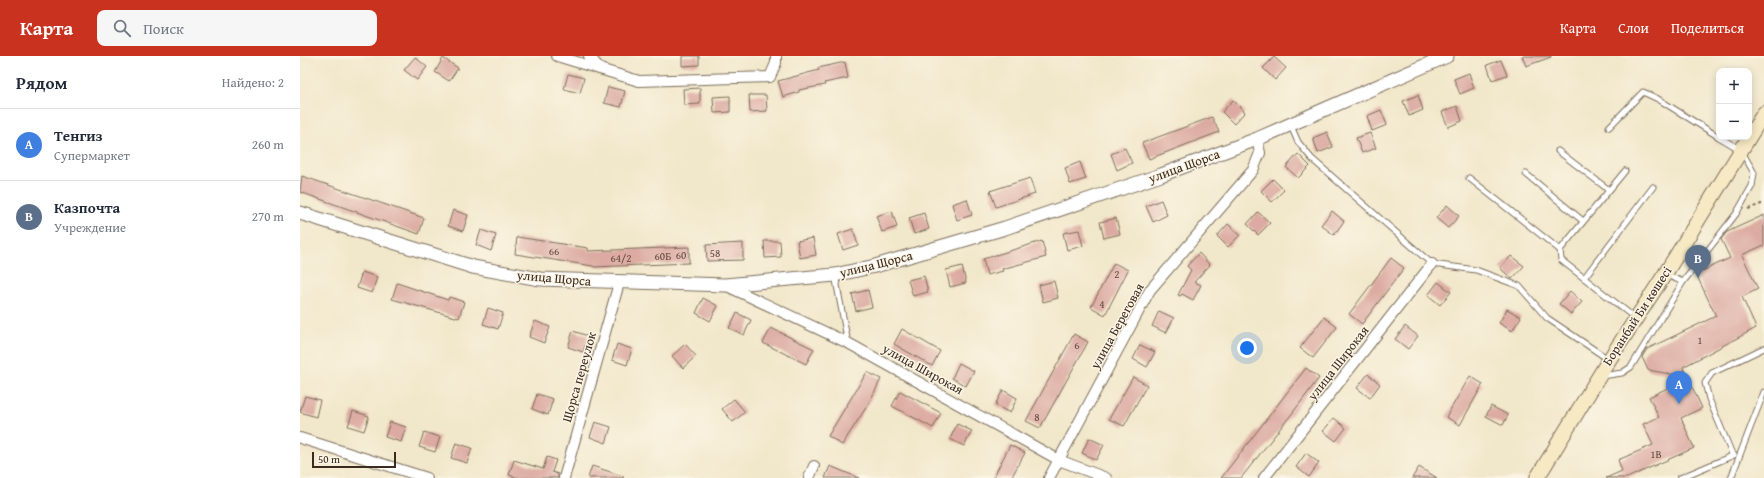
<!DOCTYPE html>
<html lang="ru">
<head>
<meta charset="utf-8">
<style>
	body { margin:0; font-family:"Gentium Book Plus",serif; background:#f6f6f7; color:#1f2937 }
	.controls { position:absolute; right:12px; top:12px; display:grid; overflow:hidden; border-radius:8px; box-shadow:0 2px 10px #0003 }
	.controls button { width:36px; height:36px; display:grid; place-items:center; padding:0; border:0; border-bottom:1px solid #e0e1e3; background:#fff; color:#1f2937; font:20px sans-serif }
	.scale { position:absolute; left:12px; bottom:10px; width:84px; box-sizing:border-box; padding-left:4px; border:2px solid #3b2a1e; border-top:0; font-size:11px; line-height:14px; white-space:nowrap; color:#3b2a1e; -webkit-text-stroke:3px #fcf5e5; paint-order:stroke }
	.you { position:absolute; left:947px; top:292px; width:14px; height:14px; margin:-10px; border:3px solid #fff; border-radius:50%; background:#1a73e8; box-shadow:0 0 0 6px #1a73e833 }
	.badge { display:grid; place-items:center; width:26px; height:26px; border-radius:50%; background:#c8321e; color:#fff; font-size:13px; font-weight:700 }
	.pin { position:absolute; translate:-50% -33px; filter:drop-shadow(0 1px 2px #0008) }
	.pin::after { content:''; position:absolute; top:21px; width:14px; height:12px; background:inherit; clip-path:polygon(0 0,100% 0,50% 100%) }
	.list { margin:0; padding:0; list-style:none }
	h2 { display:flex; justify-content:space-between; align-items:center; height:52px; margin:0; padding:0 16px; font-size:17px }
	h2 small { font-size:13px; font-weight:400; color:#747a83 }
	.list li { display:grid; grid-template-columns:26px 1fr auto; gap:12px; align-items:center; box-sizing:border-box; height:72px; padding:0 16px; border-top:1px solid #e0e1e3 }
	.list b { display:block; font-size:15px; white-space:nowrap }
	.list p { margin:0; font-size:13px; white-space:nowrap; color:#747a83 }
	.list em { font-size:13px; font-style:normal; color:#747a83 }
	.icon { flex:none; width:22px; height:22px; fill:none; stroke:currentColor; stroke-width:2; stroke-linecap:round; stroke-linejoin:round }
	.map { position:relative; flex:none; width:1464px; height:422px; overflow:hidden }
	header { display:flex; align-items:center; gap:24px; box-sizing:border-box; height:56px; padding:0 20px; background:#c8321e; color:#fff }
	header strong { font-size:19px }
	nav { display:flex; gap:22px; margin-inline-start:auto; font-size:14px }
	.search { width:280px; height:36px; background:#f6f6f7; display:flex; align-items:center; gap:10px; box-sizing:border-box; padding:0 14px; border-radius:8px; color:#747a83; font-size:15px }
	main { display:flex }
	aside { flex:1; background:#fff }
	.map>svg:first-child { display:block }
</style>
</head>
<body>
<header>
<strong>Карта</strong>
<div class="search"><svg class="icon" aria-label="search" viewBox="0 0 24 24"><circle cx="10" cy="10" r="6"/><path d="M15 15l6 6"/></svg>Поиск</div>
<nav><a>Карта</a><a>Слои</a><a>Поделиться</a></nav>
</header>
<main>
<aside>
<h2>Рядом<small>Найдено: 2</small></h2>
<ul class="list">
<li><span class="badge" style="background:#3f7fe0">A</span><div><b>Тенгиз</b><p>Супермаркет</p></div><em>260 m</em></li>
<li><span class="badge" style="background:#5c6f8a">B</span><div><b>Казпочта</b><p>Учреждение</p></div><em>270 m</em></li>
</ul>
</aside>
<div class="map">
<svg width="1464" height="422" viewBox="0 0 1464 422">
	<rect width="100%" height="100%" fill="#fcf5e5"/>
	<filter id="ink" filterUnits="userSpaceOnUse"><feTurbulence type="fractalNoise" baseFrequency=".025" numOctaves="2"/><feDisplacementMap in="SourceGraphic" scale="8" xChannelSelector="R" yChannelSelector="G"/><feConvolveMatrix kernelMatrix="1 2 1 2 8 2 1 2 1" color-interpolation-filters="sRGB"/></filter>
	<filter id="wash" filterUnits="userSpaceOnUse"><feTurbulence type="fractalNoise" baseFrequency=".012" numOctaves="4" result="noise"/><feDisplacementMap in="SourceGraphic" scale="16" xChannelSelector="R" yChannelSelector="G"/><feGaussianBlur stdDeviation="0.9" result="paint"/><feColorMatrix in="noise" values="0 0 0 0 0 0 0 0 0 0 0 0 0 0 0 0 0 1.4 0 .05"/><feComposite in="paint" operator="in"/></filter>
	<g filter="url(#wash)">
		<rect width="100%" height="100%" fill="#f1e7ca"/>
		<g id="blocks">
			<g fill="#dcaaa2">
				<polygon points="382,0 399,0 399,9 382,10"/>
				<polygon points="1222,0 1251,0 1251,1 1226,10"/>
				<polygon points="115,1 127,11 117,24 104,14"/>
				<polygon points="974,1 986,12 975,24 963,12"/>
				<polygon points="143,2 158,12 149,25 135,16"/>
				<polygon points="1201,4 1207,19 1192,24 1187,9"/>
				<polygon points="545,6 548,22 524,27 525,29 499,34 499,36 483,41 478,25 519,14 518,12"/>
				<polygon points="1169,17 1174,32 1160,38 1154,23"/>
				<polygon points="268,18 284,22 280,37 264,33"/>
				<polygon points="308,31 325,35 321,51 304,47"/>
				<polygon points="400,32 400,48 384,49 383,33"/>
				<polygon points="449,39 466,39 467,55 450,56"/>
				<polygon points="1118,39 1123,54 1109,60 1103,45"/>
				<polygon points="430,40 430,56 414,57 413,41"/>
				<polygon points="933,44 945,56 934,68 922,56"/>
				<polygon points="1157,50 1162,65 1148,71 1142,56"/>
				<polygon points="1081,54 1087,69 1072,75 1067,60"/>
				<polygon points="912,61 919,76 849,103 842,87"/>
				<polygon points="1027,76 1033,91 1018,97 1013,82"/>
				<polygon points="1070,77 1076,92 1062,97 1056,82"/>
				<polygon points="825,92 832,107 817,114 811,98"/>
				<polygon points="998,98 1010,110 998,122 986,111"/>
				<polygon points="780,106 786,123 770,128 765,112"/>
				<polygon points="2,120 124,162 119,178 0,136"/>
				<polygon points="730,122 735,138 696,151 690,135"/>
				<polygon points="973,123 984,134 972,146 961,135"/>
				<polygon points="667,143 672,159 657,164 652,148"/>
				<polygon points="861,144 867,159 853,166 846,150"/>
				<polygon points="1147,149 1159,160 1148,172 1136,162"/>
				<polygon points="153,154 168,159 163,175 148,170"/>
				<polygon points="592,155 597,171 582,176 576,160"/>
				<polygon points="1032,155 1044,165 1034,179 1021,169"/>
				<polygon points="958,156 970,167 958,179 947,168"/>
				<polygon points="624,157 629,173 614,178 609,162"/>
				<polygon points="1464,159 1464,189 1442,199 1458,233 1442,241 1456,272 1383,311 1387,321 1348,314 1342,301 1347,293 1416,260 1396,218 1430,202 1421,183 1427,176"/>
				<polygon points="816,162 820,178 804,182 800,166"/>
				<polygon points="928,168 940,179 928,191 917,180"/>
				<polygon points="553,173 558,189 543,194 538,178"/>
				<polygon points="181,174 196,179 191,195 176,189"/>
				<polygon points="779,174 783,190 767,194 763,177"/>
				<polygon points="217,181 288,192 288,195 389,191 389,207 294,211 293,210 215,198"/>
				<polygon points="513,182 516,199 500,202 497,185"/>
				<polygon points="464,185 480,185 481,201 465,202"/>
				<polygon points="742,185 746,201 702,213 703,215 687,219 683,203"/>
				<polygon points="443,187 443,204 407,205 406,189"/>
				<polygon points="899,197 910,209 894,226 901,229 893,244 882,238 880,240 878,239 891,214 887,210"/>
				<polygon points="1211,200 1224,210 1212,223 1200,212"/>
				<polygon points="1091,202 1104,212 1062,268 1049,258"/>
				<polygon points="814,207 828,214 805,259 791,251"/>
				<polygon points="662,210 666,227 650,231 646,214"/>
				<polygon points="62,216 77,221 72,237 57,232"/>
				<polygon points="624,220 628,236 613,240 608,224"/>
				<polygon points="754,225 758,242 743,246 739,229"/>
				<polygon points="1138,226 1151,236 1140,249 1128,239"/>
				<polygon points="97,227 148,244 149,241 164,246 159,262 92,243"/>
				<polygon points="568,234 572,251 556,255 552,238"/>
				<polygon points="1270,235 1282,246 1271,258 1259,248"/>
				<polygon points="403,242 418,250 410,265 396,257"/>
				<polygon points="188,252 203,257 198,273 183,268"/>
				<polygon points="1207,253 1221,261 1212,275 1199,267"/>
				<polygon points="859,255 874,262 866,277 852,270"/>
				<polygon points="437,257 451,264 444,279 429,272"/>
				<polygon points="1024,261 1037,271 1013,302 1000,292"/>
				<polygon points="235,265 250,271 244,287 229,281"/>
				<polygon points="1105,270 1118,280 1108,293 1095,283"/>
				<polygon points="471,272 514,293 506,308 463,287"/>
				<polygon points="602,273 640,295 632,310 594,288"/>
				<polygon points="273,275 288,280 283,296 268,291"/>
				<polygon points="774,278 788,286 740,372 726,365"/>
				<polygon points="317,288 332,293 327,309 312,304"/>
				<polygon points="385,288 396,300 383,312 372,300"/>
				<polygon points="840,289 855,296 847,311 833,303"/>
				<polygon points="659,307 674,315 666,330 652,322"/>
				<polygon points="1006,312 1019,322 994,355 941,422 921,422"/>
				<polygon points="567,316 581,323 569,347 542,389 528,380"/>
				<polygon points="1068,318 1080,328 1070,342 1057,332"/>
				<polygon points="1170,320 1183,328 1160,369 1146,361"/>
				<polygon points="833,321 847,329 824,370 809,363"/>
				<polygon points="1388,322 1402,352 1381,362 1394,392 1327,422 1306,422 1322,415 1318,404 1353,389 1343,368 1359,361 1349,341"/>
				<polygon points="703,334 717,342 710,357 695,349"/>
				<polygon points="600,335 641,357 633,372 592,350"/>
				<polygon points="237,338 253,343 248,359 232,353"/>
				<polygon points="5,340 20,344 16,361 0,356"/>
				<polygon points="434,343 445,356 433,366 422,353"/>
				<polygon points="1191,350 1208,359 1203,369 1186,360"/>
				<polygon points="53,355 69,360 64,375 48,370"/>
				<polygon points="1034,362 1046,372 1036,385 1023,375"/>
				<polygon points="90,366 106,371 101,386 85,381"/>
				<polygon points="295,366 311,371 306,387 290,381"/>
				<polygon points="657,368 672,375 664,390 650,383"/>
				<polygon points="124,376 140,381 135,396 119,391"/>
				<polygon points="789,382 804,389 796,404 782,397"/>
				<polygon points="156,387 172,392 167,407 151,402"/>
				<polygon points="710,389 725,397 711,422 693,422"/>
				<polygon points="1006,397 1019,407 1009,421 996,411"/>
				<polygon points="247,401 256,404 252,416 258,418 258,422 219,422 209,419 214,404 243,413"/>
				<polygon points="292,410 323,420 323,422 288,422"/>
				<polygon points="530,410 559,422 525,422"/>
				<polygon points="1119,411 1137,422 1112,422"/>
			</g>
		</g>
	</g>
	<g filter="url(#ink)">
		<use href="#blocks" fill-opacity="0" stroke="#7b6c5a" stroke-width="1"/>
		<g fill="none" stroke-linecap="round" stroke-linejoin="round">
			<defs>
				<g id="service">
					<polyline points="991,70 998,86 1012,103 1132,208 1176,214 1219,230 1247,262 1308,303"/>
					<polyline points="1309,71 1343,36 1358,43 1419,81"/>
					<polyline points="1258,95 1309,134"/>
					<polyline points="1226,118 1283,165"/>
					<polyline points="1169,122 1260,194 1261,204 1335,262"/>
					<polyline points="1260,194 1325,115"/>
					<polyline points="535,219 548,287"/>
					<polyline points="1367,219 1383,226 1436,158 1452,130 1454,117 1441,94 1419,81"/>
					<polyline points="1284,222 1353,131"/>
					<polyline points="1302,320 1322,317 1331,311 1383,226"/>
					<polyline points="1432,398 1409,343 1405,327 1412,317 1464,292"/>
					<polyline points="1380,422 1434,399"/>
					<polyline points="1431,422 1464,336"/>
				</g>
				<g id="minor">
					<polyline points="257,0 339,25 470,21 476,7 476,0"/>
					<polyline points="289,0 300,13"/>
					<polyline points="425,229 548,287 759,404 806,422"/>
					<polyline points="0,382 127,422"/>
					<polyline points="264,422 319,227"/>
					<polyline points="509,422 514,410"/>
					<polyline points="749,422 850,234 953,114 960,97 957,83"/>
					<polyline points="964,422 1132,208"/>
				</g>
				<polyline id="tertiary" points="0,157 173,211 240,223 425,229 535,219 575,210 705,172 861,119 957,83 1147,0"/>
				<polyline id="secondary" points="1237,422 1309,304 1365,218 1464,57"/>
			</defs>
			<use href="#service" stroke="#7b6c5a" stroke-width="7"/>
			<use href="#minor" stroke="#7b6c5a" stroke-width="12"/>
			<use href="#tertiary" stroke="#7b6c5a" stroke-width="15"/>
			<use href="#secondary" stroke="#7b6c5a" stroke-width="16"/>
			<polyline stroke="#7b6c5a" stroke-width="2" stroke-dasharray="3 3" stroke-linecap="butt" points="1448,153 1464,147"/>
			<use href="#service" stroke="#fff" stroke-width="5"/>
			<use href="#minor" stroke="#fff" stroke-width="10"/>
			<use href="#tertiary" stroke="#fff" stroke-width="13"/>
			<use href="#secondary" stroke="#f6e9c3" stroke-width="14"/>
		</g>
	</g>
	<g text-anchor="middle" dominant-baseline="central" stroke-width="3" stroke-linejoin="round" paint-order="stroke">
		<g font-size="11" fill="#634a3f">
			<text x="254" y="195">66</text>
			<text x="415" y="197">58</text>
			<text x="381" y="199">60</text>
			<text x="363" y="200">60Б</text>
			<text x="321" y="202">64/2</text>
			<text x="817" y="218">2</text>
			<text x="802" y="248">4</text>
			<text x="1400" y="284">1</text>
			<text x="777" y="289">6</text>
			<text x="737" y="361">8</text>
			<text x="1356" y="398">1В</text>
		</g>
		<g font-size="13" fill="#3b2a1e" stroke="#fcf5e5">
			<text transform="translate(884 110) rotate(-20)">улица Щорса</text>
			<text transform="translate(576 208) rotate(-14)">улица Щорса</text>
			<text transform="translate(254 222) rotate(5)">улица Щорса</text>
			<text transform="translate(1337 260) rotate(-57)">Боранбай Би көшесі</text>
			<text transform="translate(817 270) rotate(-61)">улица Береговая</text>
			<text transform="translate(1038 307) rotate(-52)">улица Широкая</text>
			<text transform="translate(623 313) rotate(29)">улица Широкая</text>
			<text transform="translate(279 321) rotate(-74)">Щорса переулок</text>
		</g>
	</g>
</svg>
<div class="controls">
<button>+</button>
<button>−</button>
</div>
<div class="scale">50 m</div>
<div class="you"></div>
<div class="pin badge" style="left:1379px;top:348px;background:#3f7fe0">A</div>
<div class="pin badge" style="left:1398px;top:222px;background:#5c6f8a">B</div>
</div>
</main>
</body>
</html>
